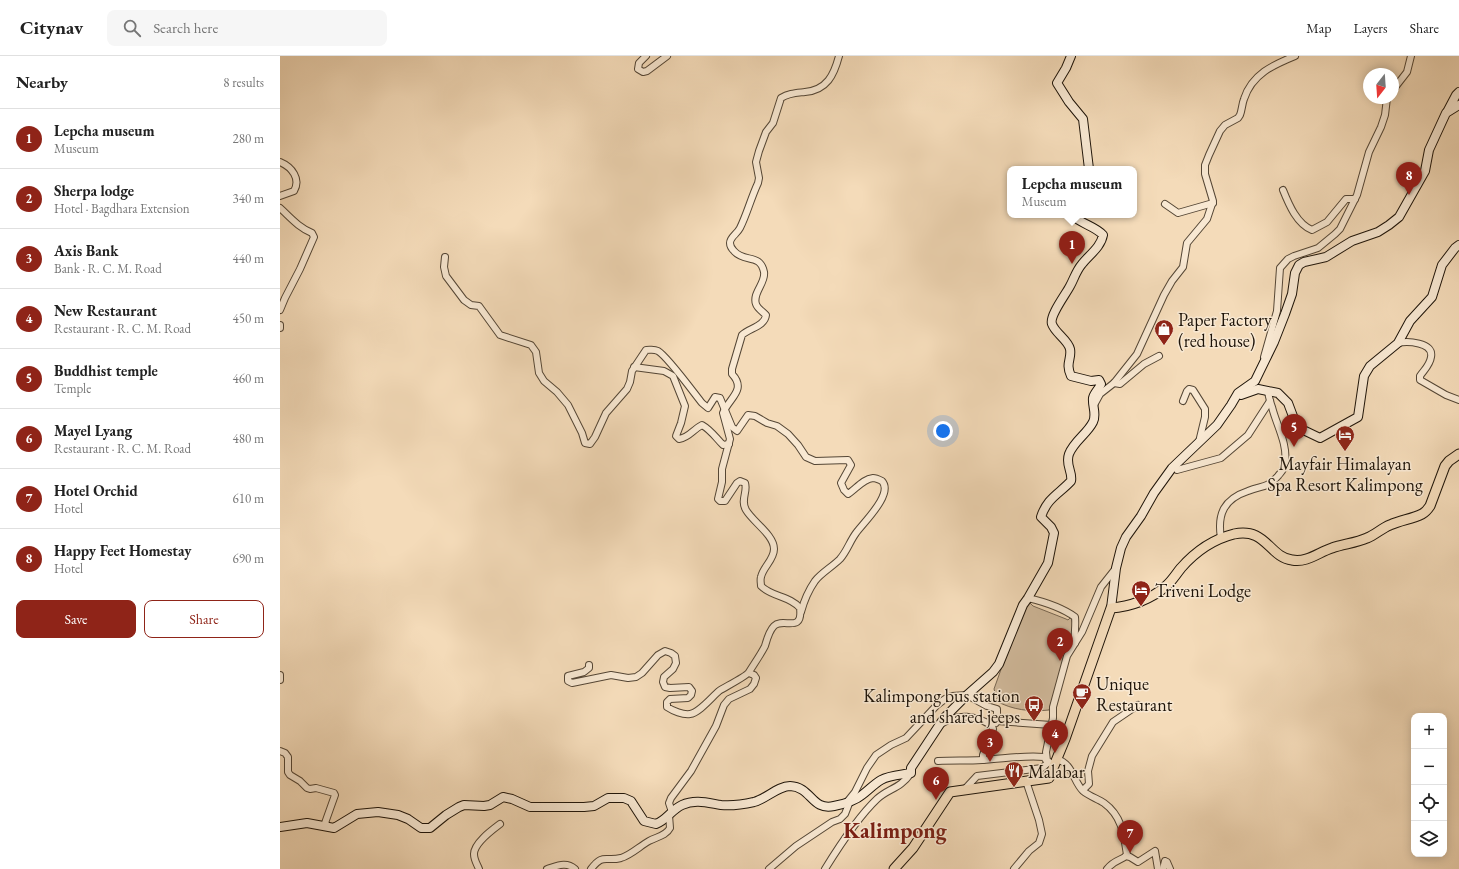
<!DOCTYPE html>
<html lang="en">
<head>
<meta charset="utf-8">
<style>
	body { margin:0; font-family:"EB Garamond",serif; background:#f6f6f6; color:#222 }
	.controls { position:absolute; right:12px; bottom:12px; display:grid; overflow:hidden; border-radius:8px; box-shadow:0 2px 10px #0003 }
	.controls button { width:36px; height:36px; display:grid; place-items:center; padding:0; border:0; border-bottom:1px solid #e0e0e0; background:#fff; color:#222; font:20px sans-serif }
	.compass { position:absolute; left:1083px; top:12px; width:36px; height:36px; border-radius:50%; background:#fff; box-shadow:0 2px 10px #0003; rotate:197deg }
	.you { position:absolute; left:663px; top:375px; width:14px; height:14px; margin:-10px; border:3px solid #fff; border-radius:50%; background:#1a73e8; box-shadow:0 0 0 6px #1a73e833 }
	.badge { display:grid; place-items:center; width:26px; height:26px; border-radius:50%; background:#8f2418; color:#fff; font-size:13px; font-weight:700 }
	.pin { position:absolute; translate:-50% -33px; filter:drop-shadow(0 1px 2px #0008) }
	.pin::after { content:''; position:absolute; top:21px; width:14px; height:12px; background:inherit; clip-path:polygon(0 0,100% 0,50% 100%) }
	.popup { position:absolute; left:727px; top:110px; width:130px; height:52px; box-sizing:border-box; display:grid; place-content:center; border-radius:8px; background:#fff; filter:drop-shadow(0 1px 3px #0005); font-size:13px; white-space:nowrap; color:#767676 }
	.popup b { font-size:15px; color:#222 }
	.popup::after { content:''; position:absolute; left:50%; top:100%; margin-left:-8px; border:8px solid transparent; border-top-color:#fff }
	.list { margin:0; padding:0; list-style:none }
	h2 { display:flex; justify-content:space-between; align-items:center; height:52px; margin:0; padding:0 16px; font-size:17px }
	h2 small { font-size:13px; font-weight:400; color:#767676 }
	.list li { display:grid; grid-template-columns:26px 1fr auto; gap:12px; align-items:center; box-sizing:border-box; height:60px; padding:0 16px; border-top:1px solid #e0e0e0 }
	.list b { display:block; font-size:15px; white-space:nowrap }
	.list p { margin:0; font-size:13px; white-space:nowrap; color:#767676 }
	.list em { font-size:13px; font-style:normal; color:#767676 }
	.actions { display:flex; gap:8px; padding:12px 16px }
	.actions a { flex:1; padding:9px 0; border:1px solid #8f2418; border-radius:8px; text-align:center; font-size:14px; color:#8f2418 }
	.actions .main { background:#8f2418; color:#fff }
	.icon { flex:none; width:22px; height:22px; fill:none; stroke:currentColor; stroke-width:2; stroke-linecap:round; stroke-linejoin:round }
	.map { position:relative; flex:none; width:1179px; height:813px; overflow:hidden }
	header { display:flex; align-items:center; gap:24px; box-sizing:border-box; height:56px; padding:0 20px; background:#fff; border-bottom:1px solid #e0e0e0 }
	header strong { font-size:19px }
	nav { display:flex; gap:22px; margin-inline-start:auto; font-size:14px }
	.search { width:280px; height:36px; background:#f6f6f6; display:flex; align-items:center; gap:10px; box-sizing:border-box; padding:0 14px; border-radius:8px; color:#767676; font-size:15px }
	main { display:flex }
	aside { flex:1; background:#fff }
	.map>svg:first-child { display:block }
</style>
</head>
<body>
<header>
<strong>Citynav</strong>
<div class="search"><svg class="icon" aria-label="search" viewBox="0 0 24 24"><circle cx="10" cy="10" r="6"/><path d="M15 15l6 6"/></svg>Search here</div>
<nav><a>Map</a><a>Layers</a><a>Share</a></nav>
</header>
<main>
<aside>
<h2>Nearby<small>8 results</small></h2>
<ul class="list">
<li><span class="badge">1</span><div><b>Lepcha museum</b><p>Museum</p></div><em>280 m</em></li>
<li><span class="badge">2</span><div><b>Sherpa lodge</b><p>Hotel · Bagdhara Extension</p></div><em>340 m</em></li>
<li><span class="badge">3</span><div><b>Axis Bank</b><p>Bank · R. C. M. Road</p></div><em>440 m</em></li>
<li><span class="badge">4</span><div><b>New Restaurant</b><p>Restaurant · R. C. M. Road</p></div><em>450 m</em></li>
<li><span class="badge">5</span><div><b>Buddhist temple</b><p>Temple</p></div><em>460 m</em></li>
<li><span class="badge">6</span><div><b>Mayel Lyang</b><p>Restaurant · R. C. M. Road</p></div><em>480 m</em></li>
<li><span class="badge">7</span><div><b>Hotel Orchid</b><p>Hotel</p></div><em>610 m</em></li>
<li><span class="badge">8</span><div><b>Happy Feet Homestay</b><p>Hotel</p></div><em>690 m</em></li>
</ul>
<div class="actions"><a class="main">Save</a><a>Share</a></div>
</aside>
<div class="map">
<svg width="1179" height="813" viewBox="0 0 1179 813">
	<rect width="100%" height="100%" fill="#f4dbb9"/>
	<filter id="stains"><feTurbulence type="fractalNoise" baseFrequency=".005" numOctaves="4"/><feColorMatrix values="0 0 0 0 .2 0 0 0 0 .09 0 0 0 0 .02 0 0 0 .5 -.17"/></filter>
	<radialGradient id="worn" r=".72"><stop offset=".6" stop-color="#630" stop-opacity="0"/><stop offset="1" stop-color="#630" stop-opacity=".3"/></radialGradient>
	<path fill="#d0b99b" stroke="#776652" d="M748,545L753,550L786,563L788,564L791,561L794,571L769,654C750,656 733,654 716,645L718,640H716L714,633L744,549Z"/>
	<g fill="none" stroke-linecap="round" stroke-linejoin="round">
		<defs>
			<g id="street">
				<polyline points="366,0 359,7 358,13 363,16 367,15 387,0"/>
				<polyline points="1113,34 1127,16 1131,0"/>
				<path d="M0,106C12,111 21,123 14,135L0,140"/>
				<path d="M1003,134C1009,149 1017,168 1032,174L1047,166L1066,143H1075"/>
				<polyline points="885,148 898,157 933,147"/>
				<path d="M0,152C11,162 18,171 32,177L34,181L20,213L5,242L0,254"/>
				<path d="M165,201L164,211L166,220L184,244L191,249L199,250L220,279L251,289L256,296L259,317L264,325L277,336L288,349L302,377L305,387L310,388L315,381L326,357L347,333L350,326L352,315L366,294C371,294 374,293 378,295C387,300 414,337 422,347L428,352L435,341L440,342L452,371L457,375L468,359L475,360L487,367L497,370L508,378L518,389L526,401L535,405L568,404L571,409L561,427L564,434L568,438C576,433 583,423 593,422C596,422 600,424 602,425C614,438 583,467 576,477C570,485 567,495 560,503C552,511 541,517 535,525C528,535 524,545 521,556"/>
				<polyline points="0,269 0,272"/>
				<path d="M1118,287C1127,285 1154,286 1151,301C1150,309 1144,314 1140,320V324L1166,339L1179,344"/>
				<polyline points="984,301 997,255 1000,212 1008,203 1014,200 1038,192 1055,178 1060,173 1077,139 1089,96 1101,71 1105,59 1107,42"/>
				<path d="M354,311L384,315L393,320L405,350L401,367L396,380L399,383C410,381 412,374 422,369C431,374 436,382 443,389L449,388"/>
				<polyline points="834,327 840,328 864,308 879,300"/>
				<polyline points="903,345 907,335 909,333 913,334 925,353 925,361 919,386"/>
				<path d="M814,349L820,338L834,327L857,298L884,239L892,225L903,211L907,187L927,163L933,145L925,118V109L929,99L940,75L945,69L958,62L960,59C962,54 962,48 964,43C972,18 993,9 1015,0"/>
				<polyline points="897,414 941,402 968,379 990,345"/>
				<path d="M941,482C937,458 944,443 968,435C983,429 986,433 998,420C1001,416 1005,413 1005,407C1008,388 996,368 992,351C990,346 989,341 988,336"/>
				<path d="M748,542C765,546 781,551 795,561C796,570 794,578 795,587"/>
				<path d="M309,609V612L304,616L288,620V625L292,627L331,619L348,622L356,621L362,617L378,599L385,595L391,597L395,600L396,607L393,613L384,621L383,626L385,631L390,632L409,631L412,635L411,639L408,642L390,643L387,646V651C393,655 403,659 410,658C419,657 432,641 439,635C445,631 467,620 469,616C474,608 481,598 485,590C487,583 489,575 494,570C503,561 523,578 520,552C510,540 492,541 481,530C481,527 480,524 481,521C483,511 494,504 494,493C494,479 473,466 466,454C460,444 468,436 465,427L460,425L457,427L445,445H440L438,443L442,426V413L450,383L443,357C449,342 467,334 452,318V313L462,279C470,272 485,270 486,259C483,256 477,252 476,248C472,237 486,227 484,216C480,197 464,207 454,195C452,193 450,191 450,187C450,181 457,178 460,172C467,158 471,142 478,127L479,122L476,106L479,95L486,76L493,67L501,42C509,37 516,37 525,36C547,34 554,19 559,0"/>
				<polyline points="0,619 0,624"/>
				<polyline points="716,667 717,665 771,669"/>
				<path d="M661,668C678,657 696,659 712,670L713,673L703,699V704"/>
				<polyline points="0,695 5,697 8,701 8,716 10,719 20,725 27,732 30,733 36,732 54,737 55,739 45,767 49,771"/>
				<path d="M777,703C793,708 793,725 803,735C809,740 818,743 824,747C842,760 844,779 847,799C841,805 835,803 827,813"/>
				<path d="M658,705C673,704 687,705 702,704C723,703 743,699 764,701L766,704"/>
				<polyline points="774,709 767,705 766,696 773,662 773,651 787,600 802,576 821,531 836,512"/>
				<polyline points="684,734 697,720 762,712 769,706"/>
				<polyline points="803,734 809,728 808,715 812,700 833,666 858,649"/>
				<polyline points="567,746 575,736 587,712 596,699 611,689 626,682 657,649 665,643 672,640 687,639 707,650 717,653 717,665"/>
				<polyline points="392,756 389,747 391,742 411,715 436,670 444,649 449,643 470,633 474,628 476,622 474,619 469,617"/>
				<polyline points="846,800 850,801 858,806 875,795 878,813"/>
				<path d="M199,813C197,808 194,804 194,798C194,787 212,774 220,768"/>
				<path d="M267,813C277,810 286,805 295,813"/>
				<path d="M311,813C323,797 325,806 341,802C351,799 360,790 369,785C376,781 386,780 390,772L389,759"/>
				<polyline points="489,813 516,790 552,766 560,763 565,758 570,745"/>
				<path d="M545,813C558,792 579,760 597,743C609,732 620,733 631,717"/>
				<polyline points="734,813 749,795 759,787 762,778 759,764 746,725"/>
				<polyline points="883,813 885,805 887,806 890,813"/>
			</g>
			<g id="secondary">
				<polyline points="791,0 786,12 777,27 789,46 803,63 809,113"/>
				<polyline points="1167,56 1176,39 1179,36"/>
				<polyline points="961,339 978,333 998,337 1008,347 1017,371 1040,382 1078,361 1084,320 1090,310 1118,287 1130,265 1152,241 1162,209 1175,192 1179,189"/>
				<polyline points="831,552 836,512 841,492 846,481 861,460 874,437 892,412 937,369 951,349 958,337 975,325 994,286 1005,258 1012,238 1015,217 1019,209 1024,206 1046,201 1072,185 1098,176 1109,169 1119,161 1145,115 1149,94 1166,57 1179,49"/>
				<path d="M0,771L27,767L54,772L77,758L98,756L118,759L128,763L141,772H150L166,759L179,751L184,749L204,750L210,749L223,741L232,743L250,751H304L314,750L328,742H344L351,745L364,765L376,768C387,764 391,754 402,749C415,743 428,747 441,749C451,750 465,748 474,746C486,743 498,730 510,730C532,731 531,755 554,750C564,748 575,745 582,739C589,734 594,728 601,724C610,719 621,719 631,717V712L664,662L687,639L713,616L719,608L743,549L748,542L768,507L774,477L771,471L761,461C767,442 779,438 791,425C793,416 785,409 789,398C794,385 807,378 813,366C817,358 812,350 813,342C814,337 819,333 821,328L819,324L811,325L791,320C785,307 792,303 790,293C788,284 775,277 772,268C769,260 786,238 790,230C794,223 796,215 802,208C809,199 821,191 823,179C815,170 801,168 792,159"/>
			</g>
			<path id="primary" d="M614,813L633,792L670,736L769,722L785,683L831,552C849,551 872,543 886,530C892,525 896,518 901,512C915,496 934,483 954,478C986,471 989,501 1012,504C1027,507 1039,496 1052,492C1063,488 1076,487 1087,482C1095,479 1102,472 1110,469C1121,464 1132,463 1142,458C1146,456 1148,453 1150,450L1165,410L1169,405L1179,398"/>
		</defs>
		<use href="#street" stroke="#544635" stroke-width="8"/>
		<use href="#secondary" stroke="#1e1409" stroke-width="10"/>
		<use href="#primary" stroke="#1e1409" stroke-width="11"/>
		<use href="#street" stroke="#f8e8d2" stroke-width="6"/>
		<use href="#secondary" stroke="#f8e8d2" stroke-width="8"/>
		<use href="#primary" stroke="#f4dbb9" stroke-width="9"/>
	</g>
	<defs>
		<symbol id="shop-pin" viewBox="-11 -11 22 30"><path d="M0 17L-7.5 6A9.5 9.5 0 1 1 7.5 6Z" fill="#8f2418" stroke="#f8e8d2"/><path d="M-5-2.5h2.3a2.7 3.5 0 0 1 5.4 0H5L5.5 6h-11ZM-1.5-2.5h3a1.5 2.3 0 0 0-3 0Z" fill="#fff"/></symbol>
		<symbol id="hotel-pin" viewBox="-11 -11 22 30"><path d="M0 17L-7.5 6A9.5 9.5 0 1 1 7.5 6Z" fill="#8f2418" stroke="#f8e8d2"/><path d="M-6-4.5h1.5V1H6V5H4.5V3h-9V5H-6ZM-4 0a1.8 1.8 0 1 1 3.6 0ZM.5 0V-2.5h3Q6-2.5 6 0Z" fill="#fff"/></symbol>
		<symbol id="cafe-pin" viewBox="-11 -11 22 30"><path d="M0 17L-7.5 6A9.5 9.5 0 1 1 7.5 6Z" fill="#8f2418" stroke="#f8e8d2"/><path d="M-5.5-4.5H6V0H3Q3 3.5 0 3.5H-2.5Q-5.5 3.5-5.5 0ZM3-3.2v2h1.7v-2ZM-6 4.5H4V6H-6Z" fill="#fff"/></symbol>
		<symbol id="bus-pin" viewBox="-11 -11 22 30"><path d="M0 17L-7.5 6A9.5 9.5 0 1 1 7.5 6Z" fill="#8f2418" stroke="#f8e8d2"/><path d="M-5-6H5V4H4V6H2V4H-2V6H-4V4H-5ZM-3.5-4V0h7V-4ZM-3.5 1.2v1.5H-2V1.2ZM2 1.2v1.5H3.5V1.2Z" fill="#fff"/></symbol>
		<symbol id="restaurant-pin" viewBox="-11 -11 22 30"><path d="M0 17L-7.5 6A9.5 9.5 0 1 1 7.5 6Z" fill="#8f2418" stroke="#f8e8d2"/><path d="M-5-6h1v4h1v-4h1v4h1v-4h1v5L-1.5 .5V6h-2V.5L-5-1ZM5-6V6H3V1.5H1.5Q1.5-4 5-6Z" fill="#fff"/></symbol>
	</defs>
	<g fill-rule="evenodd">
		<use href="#shop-pin" x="873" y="262" width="22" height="30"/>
		<use href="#hotel-pin" x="1054" y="368" width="22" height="30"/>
		<use href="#hotel-pin" x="850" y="523" width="22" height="30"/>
		<use href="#cafe-pin" x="791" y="626" width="22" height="30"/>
		<use href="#bus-pin" x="743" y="638" width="22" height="30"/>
		<use href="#restaurant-pin" x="723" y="704" width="22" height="30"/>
	</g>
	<g text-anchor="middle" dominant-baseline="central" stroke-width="3" stroke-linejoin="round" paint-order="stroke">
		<g font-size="18" fill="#1e1409" stroke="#f8e8d2" text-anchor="start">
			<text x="898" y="263">Paper Factory<tspan x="898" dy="21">(red house)</tspan></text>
			<text x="1065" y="407" text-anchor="middle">Mayfair Himalayan<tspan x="1065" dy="21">Spa Resort Kalimpong</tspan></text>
			<text x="875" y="534">Triveni Lodge</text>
			<text x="816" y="627">Unique<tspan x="816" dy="21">Restaurant</tspan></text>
			<text x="740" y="639" text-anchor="end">Kalimpong bus station<tspan x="740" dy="21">and shared jeeps</tspan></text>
			<text x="748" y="715">Malabar</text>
		</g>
		<g font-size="22" font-weight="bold" fill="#7a1f14" stroke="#f8e8d2">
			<text x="615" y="774">Kalimpong</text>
		</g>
	</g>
	<rect width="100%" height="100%" filter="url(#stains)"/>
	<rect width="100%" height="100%" fill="url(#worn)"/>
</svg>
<div class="controls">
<button>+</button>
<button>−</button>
<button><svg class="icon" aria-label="locate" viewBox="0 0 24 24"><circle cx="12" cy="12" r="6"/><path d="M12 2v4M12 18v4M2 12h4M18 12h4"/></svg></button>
<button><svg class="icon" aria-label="layers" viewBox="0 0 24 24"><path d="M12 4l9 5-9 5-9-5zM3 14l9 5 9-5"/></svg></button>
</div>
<svg class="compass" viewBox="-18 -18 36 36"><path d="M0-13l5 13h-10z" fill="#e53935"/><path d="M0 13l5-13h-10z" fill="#767676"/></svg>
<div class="you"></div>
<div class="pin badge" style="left:792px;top:208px">1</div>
<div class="popup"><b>Lepcha museum</b>Museum</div>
<div class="pin badge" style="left:780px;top:605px">2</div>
<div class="pin badge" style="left:710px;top:706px">3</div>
<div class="pin badge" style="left:775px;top:697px">4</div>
<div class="pin badge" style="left:1014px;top:391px">5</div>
<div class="pin badge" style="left:656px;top:744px">6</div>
<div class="pin badge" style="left:850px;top:797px">7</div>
<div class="pin badge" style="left:1129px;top:139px">8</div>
</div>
</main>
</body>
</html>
